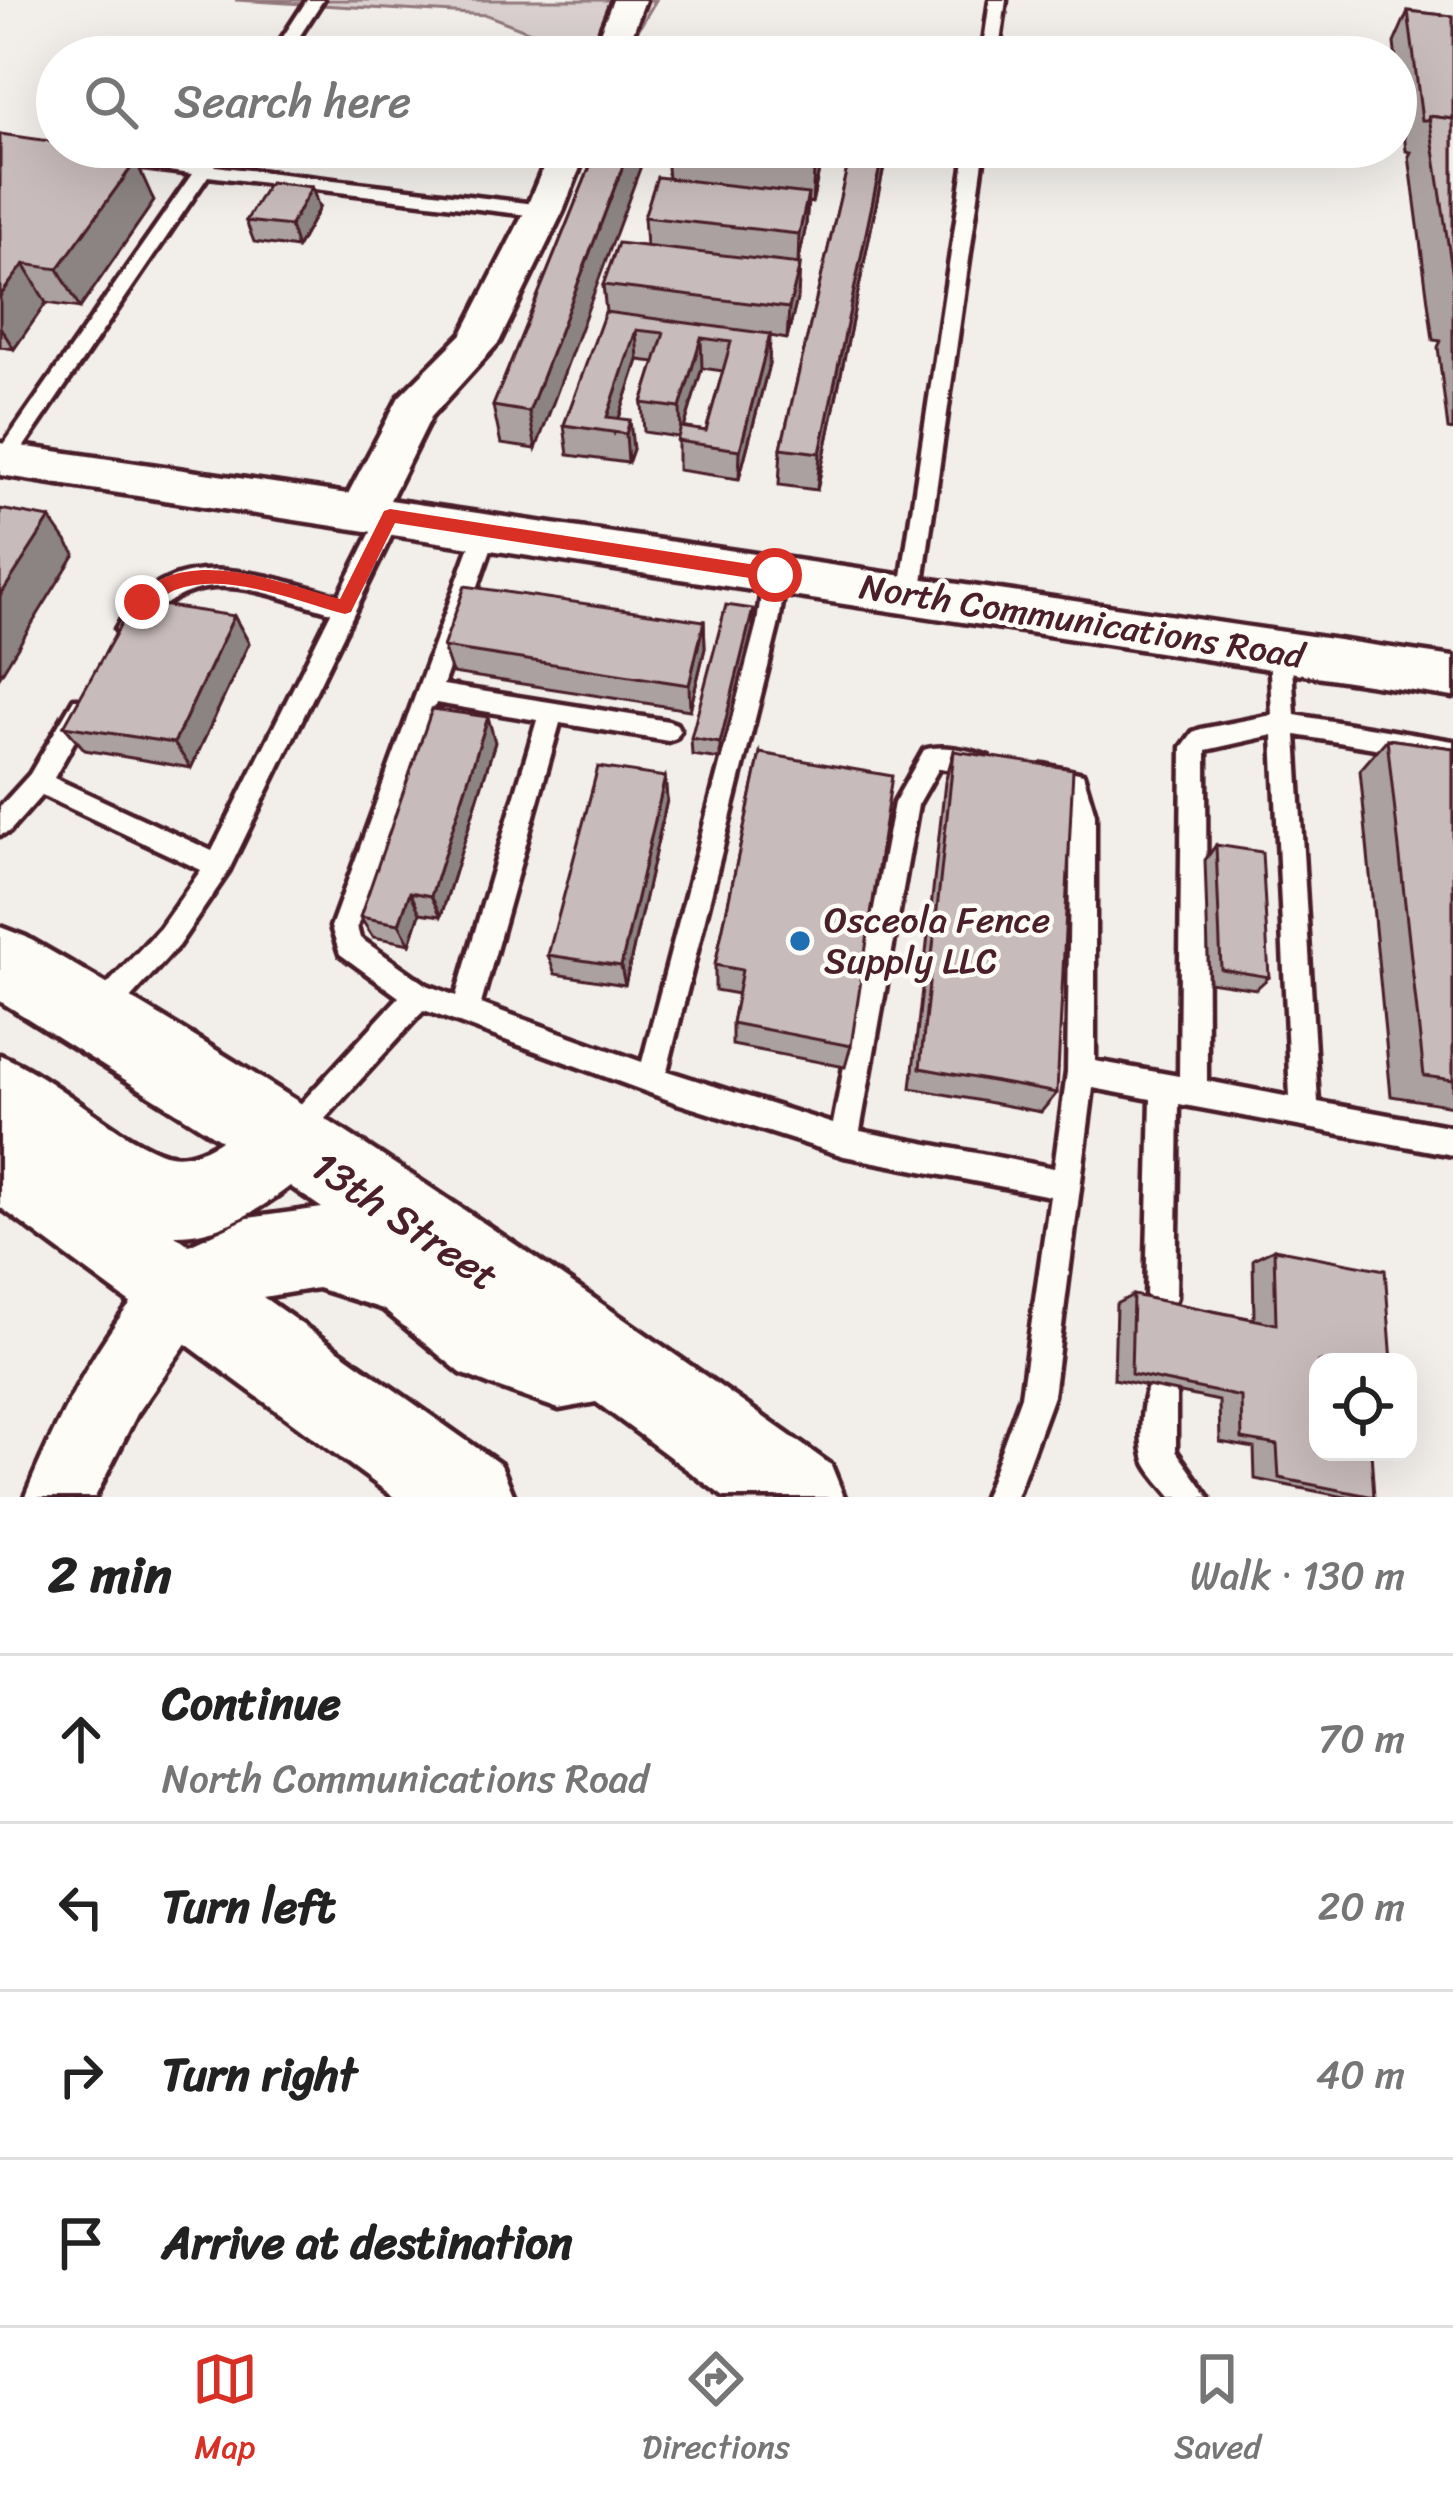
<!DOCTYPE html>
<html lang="en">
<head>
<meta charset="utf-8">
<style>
	body { margin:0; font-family:Sriracha,sans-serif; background:#f2f2f2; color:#222 }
	.controls { position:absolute; right:36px; bottom:36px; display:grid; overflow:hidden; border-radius:24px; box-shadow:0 12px 48px #0002 }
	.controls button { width:108px; height:108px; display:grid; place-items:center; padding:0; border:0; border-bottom:3px solid #e0e0e0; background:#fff; color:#222; font:60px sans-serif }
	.stop { position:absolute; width:36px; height:36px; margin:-27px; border:9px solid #d93025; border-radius:50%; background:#fff }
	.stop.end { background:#d93025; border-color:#fff; box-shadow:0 3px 12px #0008 }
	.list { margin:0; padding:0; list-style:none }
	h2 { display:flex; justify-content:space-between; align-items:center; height:156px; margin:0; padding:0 48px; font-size:51px }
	h2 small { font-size:39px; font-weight:400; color:#767676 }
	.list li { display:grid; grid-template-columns:78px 1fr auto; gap:36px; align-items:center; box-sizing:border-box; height:168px; padding:0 48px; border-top:3px solid #e0e0e0 }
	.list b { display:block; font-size:45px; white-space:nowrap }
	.list p { margin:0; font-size:39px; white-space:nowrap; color:#767676 }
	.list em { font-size:39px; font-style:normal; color:#767676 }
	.icon { flex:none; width:66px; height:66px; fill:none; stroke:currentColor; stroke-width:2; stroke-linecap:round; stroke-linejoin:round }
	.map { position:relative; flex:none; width:1453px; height:1497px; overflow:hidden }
	.search { position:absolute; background:#fff; box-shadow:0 12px 48px #0002; left:36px; right:36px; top:36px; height:132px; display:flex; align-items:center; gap:30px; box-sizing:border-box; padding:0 42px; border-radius:66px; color:#767676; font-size:45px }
	.sheet { height:828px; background:#fff }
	nav { display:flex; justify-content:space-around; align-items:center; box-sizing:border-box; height:168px; border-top:3px solid #e0e0e0; background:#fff; font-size:33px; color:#767676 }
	nav a { display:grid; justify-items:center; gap:6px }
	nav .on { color:#d93025 }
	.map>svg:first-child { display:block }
</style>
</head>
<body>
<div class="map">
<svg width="1453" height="1497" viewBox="0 0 1453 1497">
	<rect width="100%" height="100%" fill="#f2efeb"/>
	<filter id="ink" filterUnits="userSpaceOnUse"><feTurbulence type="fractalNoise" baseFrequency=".00833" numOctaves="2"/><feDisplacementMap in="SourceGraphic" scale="24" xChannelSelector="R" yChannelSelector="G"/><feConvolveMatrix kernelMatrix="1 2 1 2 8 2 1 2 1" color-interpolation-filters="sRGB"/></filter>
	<g filter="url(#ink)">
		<polygon fill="#d9d0cf" stroke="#92787d" stroke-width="3" points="235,0 656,0 622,57 594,57 487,15"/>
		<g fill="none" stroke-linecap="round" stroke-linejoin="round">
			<defs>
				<g id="lane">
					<polygon points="307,0 323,0 286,57 270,57"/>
					<polygon points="990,0 1006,0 998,57 982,57"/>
					<polygon points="210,147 228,147 215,166 544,205 553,211 544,217 208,176 12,464 0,465 0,450 192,174 104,163 95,158 104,153 199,164"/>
					<polygon points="967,147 985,147 921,596 910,605 899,596"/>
					<path d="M390,508L401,516L227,874L178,946L108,1023L98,1027L88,1023L84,1014L88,1005L160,928L201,870L42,795L9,832L0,835V807L30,774L74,699H90L94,706L54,778L212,851L331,612C253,590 193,559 135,635H119L116,629C167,539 259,574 339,596L382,510Z"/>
					<path d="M486,524L497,532L443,685L668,721L676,724L680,731L676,738L668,741L560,723L481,1004L642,1062L757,623L764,575L775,566L786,575L779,623L667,1071L833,1124L894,803L924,750C942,744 971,750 989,757L992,764L989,771L980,774L939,768L918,805L860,1131L1054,1168L1067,1072L1071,814L1064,791L1035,783L1032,776L1035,769L1044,765L1083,774L1095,814V1061L1179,1076L1182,747L1193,732L1201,729L1272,715L1269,651L1280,642L1291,651L1295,715L1453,741V761L1296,735L1318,1102L1453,1127V1155L1179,1104L1176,1297L1172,1308L1161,1312L1150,1308L1146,1297L1151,1099L1093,1088L1053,1396L1016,1497H984L1021,1396L1050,1196L844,1156L677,1103L424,1010L302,1144L292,1148L282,1144L278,1134L282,1124L399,997L340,954L331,927L475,532ZM436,703L537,720L456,996L427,985L360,938L357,927ZM1273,735L1290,1097L1207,1081L1206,750Z"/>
					<path d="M1160,1379L1171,1384L1176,1395V1451L1209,1497H1172C1164,1487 1153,1476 1147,1465C1138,1446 1141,1403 1149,1384Z"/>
				</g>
				<g id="street">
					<polygon points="613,0 645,0 624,57 590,57"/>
					<polygon points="552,147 588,147 563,211 499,342 431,417 390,500 1453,657 1453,697 0,475 0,443 348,494 399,397 462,334 525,211"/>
					<path d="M182,1261L205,1270L214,1293L205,1316L137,1414L95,1497H25C52,1432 117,1288 182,1261Z"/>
				</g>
				<path id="highway" d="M0,927L26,937C305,1096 569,1278 831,1465L844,1497H724L596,1402L559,1409L491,1385L461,1373L383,1309L317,1288L263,1297L501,1465L514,1497H394L0,1207V1055C58,1079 106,1130 159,1152C181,1161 203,1152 221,1140L0,1001ZM290,1186L322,1208L248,1218L189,1245L175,1235C217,1236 258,1211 290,1186Z"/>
			</defs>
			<use href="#lane" stroke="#4a1f2b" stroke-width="9"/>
			<use href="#street" stroke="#4a1f2b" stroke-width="9"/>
			<use href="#highway" stroke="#4a1f2b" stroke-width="9"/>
			<use href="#lane" fill="#fdfcf7" fill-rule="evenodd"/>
			<use href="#street" fill="#fdfcf7" fill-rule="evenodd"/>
			<use href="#highway" fill="#fdfcf7" fill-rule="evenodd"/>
		</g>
		<g fill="#aca1a1" stroke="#4a1f2b" stroke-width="3" fill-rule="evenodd">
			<polygon points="1408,11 1453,16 1453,430 1448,429 1438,347 1441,341 1433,340 1409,156 1411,152 1406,151 1394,43"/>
			<polygon points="0,134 111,157 154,201 80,308 46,303 14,349 0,347"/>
			<polygon points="598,147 536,449 501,444 493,406"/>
			<path d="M669,147H822L820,166L812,203L808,202L806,225L798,264H800L798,295L787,339L770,336L769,364L739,479L678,470V437L644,432L642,403L655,362L638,360L619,418L633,449L628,463L568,455L564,425L606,312L603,285L646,246L644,217L668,179L666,155ZM702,368L723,371L706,431L684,428Z"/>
			<polygon points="845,147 888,147 817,490 779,485 781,448 852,148"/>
			<polygon points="319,208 297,248 254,242 246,221"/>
			<polygon points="753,609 753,628 720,759 692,755 691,738"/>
			<polygon points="234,616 249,643 191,768 85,750 64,726"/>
			<polygon points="704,621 705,648 690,710 452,673 443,647"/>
			<polygon points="1387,739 1453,748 1453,1106 1391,1096 1360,770"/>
			<polygon points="495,742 441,916 420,913 410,944 373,937 360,917"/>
			<polygon points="954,751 1057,1093 1041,1112 911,1088 945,782"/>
			<polygon points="760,753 851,1046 845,1067 732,1045 732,1023 738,994 715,990 715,965"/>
			<polygon points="665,777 667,800 625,985 555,974 548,955"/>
			<polygon points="1216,845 1269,977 1256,989 1209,982 1205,860"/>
			<polygon points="1274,1249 1318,1362 1374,1497 1345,1497 1255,1479 1254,1448 1220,1442 1219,1401 1114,1379 1116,1304 1133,1295 1254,1319 1253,1259"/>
		</g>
		<g fill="#8c8383" stroke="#4a1f2b" stroke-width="3">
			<polygon points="630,147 648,147 536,449 529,412"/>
			<polygon points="820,147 822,147 820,166 812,203 814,171"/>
			<polygon points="884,147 888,147 817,490 820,453"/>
			<polygon points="107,148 122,181 136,161 154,201 80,308 58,269 102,156"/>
			<polygon points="312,187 319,208 297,248 290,226"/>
			<polygon points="808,194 806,225 798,265 799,234"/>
			<polygon points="24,264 46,303 14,349 0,327 0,296"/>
			<polygon points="800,264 798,295 787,339 789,308"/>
			<polygon points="636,330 638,360 614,433 607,417"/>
			<polygon points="770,334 769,364 739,479 740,450"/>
			<polygon points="701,338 702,368 681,438 680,408"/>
			<polygon points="630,420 633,449 628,463 626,434"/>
			<polygon points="50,518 75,554 0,676 0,596"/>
			<polygon points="753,609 753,628 720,759 720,743"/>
			<polygon points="234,616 249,643 191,768 174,743"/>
			<polygon points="704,621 705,648 690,710 689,685"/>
			<polygon points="488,717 495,742 441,916 431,896"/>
			<polygon points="665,777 667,800 625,985 621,966"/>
			<polygon points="410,892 420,913 410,944 399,924"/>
		</g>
		<g fill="#c8bbbb" stroke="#4a1f2b" stroke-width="3">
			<polygon points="1408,11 1453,16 1453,119 1429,116 1427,120 1422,120"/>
			<polygon points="1429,116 1453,119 1453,277"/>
			<polygon points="0,134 57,142 57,147 107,148 102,156 136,161 58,269 24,264 0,296"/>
			<polygon points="598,147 630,147 529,412 493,406"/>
			<polygon points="669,147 820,147 814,171 666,155"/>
			<polygon points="852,147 884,147 820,453 781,448"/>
			<polygon points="657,177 808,194 799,234 644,217"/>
			<polygon points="269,182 312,187 290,226 246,221"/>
			<polygon points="618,243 800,264 789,308 603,285"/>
			<polygon points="605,312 770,334 740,450 677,441 681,427 706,431 731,342 701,338 680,408 642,403 664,333 636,330 607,417 630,420 626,434 564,425"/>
			<polygon points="0,509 50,518 0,596"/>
			<polygon points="465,586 704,621 689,685 443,647"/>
			<polygon points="134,601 234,616 174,743 64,726"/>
			<polygon points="726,605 753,609 720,743 691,738"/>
			<polygon points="432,709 488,717 431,896 410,892 399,924 360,917"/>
			<polygon points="1387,739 1453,748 1453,1080 1424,1076"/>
			<polygon points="954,751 1073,769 1057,1093 920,1068"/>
			<polygon points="760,753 892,776 851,1046 732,1023 742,970 715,965"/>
			<polygon points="598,767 665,777 621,966 548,955"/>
			<polygon points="1216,845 1262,852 1269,977 1221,969"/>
			<polygon points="1274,1249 1385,1270 1392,1362 1318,1362 1318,1452 1371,1452 1374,1497 1279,1478 1277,1445 1242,1439 1241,1397 1131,1374 1133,1295 1276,1324"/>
		</g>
	</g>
	<path fill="#d93025" d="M390,509L775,568L784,575L775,582L395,523L351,612L345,614C294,601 228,571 175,590C164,595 154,604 142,609L133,602C182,541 279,583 340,599L384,511Z"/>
	<circle fill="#1f6fb2" stroke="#fdfcf7" stroke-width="4.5" cx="800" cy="941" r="12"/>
	<g text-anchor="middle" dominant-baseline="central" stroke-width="9" stroke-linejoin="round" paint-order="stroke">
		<g font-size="36" fill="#4a1f2b" stroke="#fdfcf7">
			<text transform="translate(1082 621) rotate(9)">North Communications Road</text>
		</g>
		<g font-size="36" fill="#4a1f2b" stroke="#fdfcf7" text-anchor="start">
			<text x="824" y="920">Osceola Fence<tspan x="824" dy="41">Supply LLC</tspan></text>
		</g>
		<g font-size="42" fill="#4a1f2b" stroke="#fdfcf7">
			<text transform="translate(405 1221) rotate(34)">13th Street</text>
		</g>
	</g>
</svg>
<div class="controls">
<button><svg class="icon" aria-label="locate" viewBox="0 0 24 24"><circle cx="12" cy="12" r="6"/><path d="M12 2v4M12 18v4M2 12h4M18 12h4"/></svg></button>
</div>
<div class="stop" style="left:775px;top:575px"></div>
<div class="stop end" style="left:142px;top:602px"></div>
<div class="search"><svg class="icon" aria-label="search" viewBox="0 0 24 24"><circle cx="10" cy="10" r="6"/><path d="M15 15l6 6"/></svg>Search here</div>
</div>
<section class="sheet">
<h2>2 min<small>Walk · 130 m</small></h2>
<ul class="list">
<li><svg class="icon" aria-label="ahead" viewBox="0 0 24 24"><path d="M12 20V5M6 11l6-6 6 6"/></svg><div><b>Continue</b><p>North Communications Road</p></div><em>70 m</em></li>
<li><svg class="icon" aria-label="left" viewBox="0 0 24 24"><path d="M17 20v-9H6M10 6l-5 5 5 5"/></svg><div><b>Turn left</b></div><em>20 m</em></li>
<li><svg class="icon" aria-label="right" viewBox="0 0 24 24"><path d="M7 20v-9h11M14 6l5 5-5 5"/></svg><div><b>Turn right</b></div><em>40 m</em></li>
<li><svg class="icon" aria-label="arrive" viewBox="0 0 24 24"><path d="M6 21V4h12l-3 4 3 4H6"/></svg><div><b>Arrive at destination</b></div></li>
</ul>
</section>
<nav>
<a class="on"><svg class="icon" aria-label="map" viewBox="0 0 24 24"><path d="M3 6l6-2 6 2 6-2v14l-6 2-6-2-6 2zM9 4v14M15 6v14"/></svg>Map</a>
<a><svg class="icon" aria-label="directions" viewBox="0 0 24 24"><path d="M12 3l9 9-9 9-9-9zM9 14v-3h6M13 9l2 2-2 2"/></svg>Directions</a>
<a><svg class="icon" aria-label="saved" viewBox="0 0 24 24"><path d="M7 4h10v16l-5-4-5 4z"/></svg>Saved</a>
</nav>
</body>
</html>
